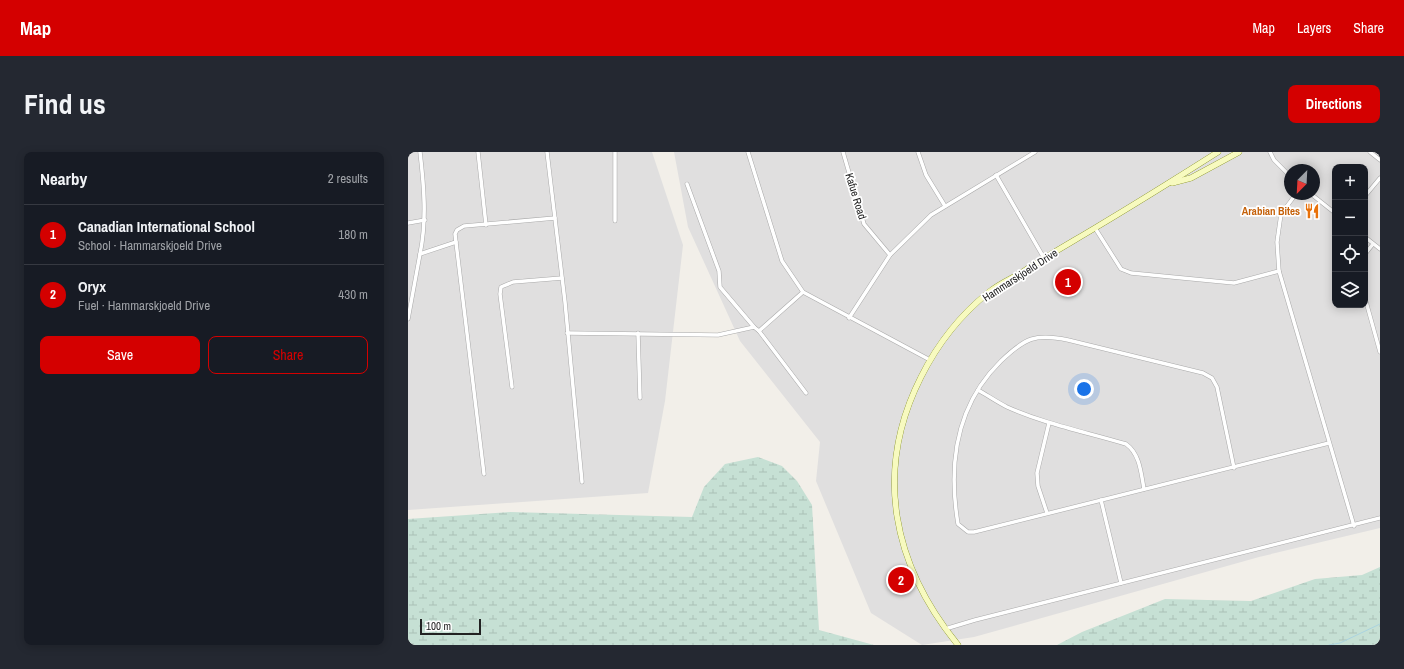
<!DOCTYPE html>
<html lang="en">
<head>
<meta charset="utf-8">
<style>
	body { margin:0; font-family:"Archivo Narrow",sans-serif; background:#242831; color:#f1f3f6 }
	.controls { position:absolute; right:12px; top:12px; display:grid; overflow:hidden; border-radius:8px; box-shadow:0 2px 10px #0003 }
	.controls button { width:36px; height:36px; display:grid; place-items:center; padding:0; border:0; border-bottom:1px solid #363941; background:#171b24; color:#f1f3f6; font:20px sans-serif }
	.compass { position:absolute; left:876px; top:12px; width:36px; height:36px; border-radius:50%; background:#171b24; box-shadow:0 2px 10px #0003; rotate:204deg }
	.scale { position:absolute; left:12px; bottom:10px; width:61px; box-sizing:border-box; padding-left:4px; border:2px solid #222; border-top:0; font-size:11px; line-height:14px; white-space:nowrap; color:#222; -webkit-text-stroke:3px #fff; paint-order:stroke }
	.you { position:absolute; left:676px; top:237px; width:14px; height:14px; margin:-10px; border:3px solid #fff; border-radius:50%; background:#1a73e8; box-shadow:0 0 0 6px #1a73e833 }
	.badge { display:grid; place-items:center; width:26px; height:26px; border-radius:50%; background:#d40000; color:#fff; font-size:13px; font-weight:700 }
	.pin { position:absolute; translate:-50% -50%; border:2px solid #fff; box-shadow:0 1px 4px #0006 }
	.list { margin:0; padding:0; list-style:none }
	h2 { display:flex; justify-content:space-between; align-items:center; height:52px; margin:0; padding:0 16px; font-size:17px }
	h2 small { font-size:13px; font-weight:400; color:#9ea1a6 }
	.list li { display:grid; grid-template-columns:26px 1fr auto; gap:12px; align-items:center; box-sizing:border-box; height:60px; padding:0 16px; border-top:1px solid #363941 }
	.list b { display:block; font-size:15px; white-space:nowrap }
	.list p { margin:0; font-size:13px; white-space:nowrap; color:#9ea1a6 }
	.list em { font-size:13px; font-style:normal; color:#9ea1a6 }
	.actions { display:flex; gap:8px; padding:12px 16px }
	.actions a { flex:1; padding:9px 0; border:1px solid #d40000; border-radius:8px; text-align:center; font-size:14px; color:#d40000 }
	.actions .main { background:#d40000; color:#fff }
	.icon { flex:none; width:22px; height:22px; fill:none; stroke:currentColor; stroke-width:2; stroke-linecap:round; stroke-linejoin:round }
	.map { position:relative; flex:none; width:972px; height:493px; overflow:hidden; border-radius:8px }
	header { display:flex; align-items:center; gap:24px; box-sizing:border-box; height:56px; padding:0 20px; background:#d40000; color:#fff }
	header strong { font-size:19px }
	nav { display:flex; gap:22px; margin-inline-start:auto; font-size:14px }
	.intro { display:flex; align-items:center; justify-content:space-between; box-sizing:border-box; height:96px; padding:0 24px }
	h1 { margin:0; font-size:28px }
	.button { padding:10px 18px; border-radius:8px; background:#d40000; color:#fff; font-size:14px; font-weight:700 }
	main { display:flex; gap:24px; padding:0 24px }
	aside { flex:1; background:#171b24; border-radius:8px; box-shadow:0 2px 10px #0003 }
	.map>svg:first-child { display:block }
</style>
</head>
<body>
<header>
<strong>Map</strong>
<nav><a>Map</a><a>Layers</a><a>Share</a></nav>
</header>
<div class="intro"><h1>Find us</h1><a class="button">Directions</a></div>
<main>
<aside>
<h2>Nearby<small>2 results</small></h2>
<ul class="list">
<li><span class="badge">1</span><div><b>Canadian International School</b><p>School · Hammarskjoeld Drive</p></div><em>180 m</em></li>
<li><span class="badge">2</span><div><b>Oryx</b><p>Fuel · Hammarskjoeld Drive</p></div><em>430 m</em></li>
</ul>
<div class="actions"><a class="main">Save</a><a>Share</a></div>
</aside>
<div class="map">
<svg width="972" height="493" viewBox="0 0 972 493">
	<defs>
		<pattern id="wetland-marsh" width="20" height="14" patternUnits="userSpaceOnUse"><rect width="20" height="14" fill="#c6e0d4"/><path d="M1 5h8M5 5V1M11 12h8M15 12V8" fill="none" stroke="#aac0b6"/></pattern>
	</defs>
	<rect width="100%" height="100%" fill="#f2efe9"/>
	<g fill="#e0dfdf" fill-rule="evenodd">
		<polygon points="0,0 244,0 275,93 257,249 240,341 0,358"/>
		<path d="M266,0H972V376L851,405L566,485L514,493L463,461L408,329L412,290L332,189L280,75ZM927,15H957V153H927ZM882,18H906V42H882Z"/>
	</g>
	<g fill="url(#wetland-marsh)">
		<polygon points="350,305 374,314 389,329 404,353 411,478 466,493 0,493 0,367 102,360 284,365 296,335 317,312"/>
		<polygon points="972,415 972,493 649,493 674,480 757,447 843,449 907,427 954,423"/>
	</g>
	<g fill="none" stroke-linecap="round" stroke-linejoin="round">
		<polyline stroke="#aad3df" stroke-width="1" points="921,493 932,491 972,472"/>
		<defs>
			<g id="street">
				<path d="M12,0C16,34 19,68 12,102"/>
				<polyline points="70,0 78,73"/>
				<polyline points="139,0 157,150 174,330"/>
				<polyline points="340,0 374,109 395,140 522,208"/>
				<polyline points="435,0 456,72 482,103"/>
				<polyline points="510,0 518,23 537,54"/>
				<polyline points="862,0 866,8 882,24"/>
				<polyline points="962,0 972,8"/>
				<polyline points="588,23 636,106"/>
				<polyline points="279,32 311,119 312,135 346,175"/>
				<polyline points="888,42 873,62 869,90 871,119 946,374"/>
				<polyline points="903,42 927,61"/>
				<polyline points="957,44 972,26"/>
				<polyline points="207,69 207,0"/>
				<polyline points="0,71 17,68"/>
				<polyline points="687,76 713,117 723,121 826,131 871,119"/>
				<polyline points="957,85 972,97"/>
				<polyline points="957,102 965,92"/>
				<polyline points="395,140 351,179 398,241"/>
				<polyline points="957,146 972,200"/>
				<polyline points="441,166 482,103 523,63 627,0"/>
				<polyline points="0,167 12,102 48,90"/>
				<polyline points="159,181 310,183 346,175 351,179"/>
				<polyline points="230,181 232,246"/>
				<polyline points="104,235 92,142 93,135 105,130 154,126"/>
				<path d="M570,238C579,243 589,250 599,255C637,272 678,280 718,292C732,302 733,321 736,337"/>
				<path d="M826,316L809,235L804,226L795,221L660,188C627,181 617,186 593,209C547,254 540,312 550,372L560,380H566L921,291"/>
				<polyline points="76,322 47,82 49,78 56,74 147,66"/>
				<polyline points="693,348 713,431"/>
				<polyline points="639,361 630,334 629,321 641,271"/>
				<polyline points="537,477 567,468 972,366"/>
			</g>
			<g id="secondary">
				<polyline points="764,31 783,26 831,0"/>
				<path d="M550,493C485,413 465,320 513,225C530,191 551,164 581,140C591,132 602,127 613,121C637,105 662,91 687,76C729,51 769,26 810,0"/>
			</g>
		</defs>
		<use href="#street" stroke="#a9a9a9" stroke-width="4.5"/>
		<use href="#secondary" stroke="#707d05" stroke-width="6"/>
		<use href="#street" stroke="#fff" stroke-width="3.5"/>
		<use href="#secondary" stroke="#f7fabf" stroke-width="5.5"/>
	</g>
	<defs>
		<symbol id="restaurant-bare" viewBox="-9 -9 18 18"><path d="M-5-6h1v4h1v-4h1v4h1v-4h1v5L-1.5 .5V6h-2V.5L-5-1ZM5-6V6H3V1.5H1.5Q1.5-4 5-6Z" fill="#e8710a" stroke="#fff" stroke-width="2.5" paint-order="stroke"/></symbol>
	</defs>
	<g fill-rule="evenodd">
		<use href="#restaurant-bare" x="893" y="48" width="22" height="22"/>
	</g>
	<g text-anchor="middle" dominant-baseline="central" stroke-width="3.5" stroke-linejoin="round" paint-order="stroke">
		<g font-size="11" fill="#222" stroke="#fff">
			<text transform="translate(448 44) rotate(73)">Kafue Road</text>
			<text transform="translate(612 123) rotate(-33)">Hammarskjoeld Drive</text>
		</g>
		<g font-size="11" font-weight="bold" fill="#c56008" stroke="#fff" text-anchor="end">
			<text x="892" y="59">Arabian Bites</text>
		</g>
	</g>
</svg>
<div class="controls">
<button>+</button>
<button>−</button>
<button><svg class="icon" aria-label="locate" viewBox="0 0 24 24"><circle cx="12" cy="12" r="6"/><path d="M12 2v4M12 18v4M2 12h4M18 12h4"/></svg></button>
<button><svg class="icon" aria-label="layers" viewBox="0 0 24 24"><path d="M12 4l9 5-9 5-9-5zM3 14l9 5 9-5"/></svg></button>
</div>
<svg class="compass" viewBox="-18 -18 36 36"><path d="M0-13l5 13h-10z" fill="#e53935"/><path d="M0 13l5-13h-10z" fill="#9ea1a6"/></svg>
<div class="scale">100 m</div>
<div class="you"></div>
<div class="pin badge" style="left:660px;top:130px">1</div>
<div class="pin badge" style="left:493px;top:428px">2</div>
</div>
</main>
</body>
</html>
